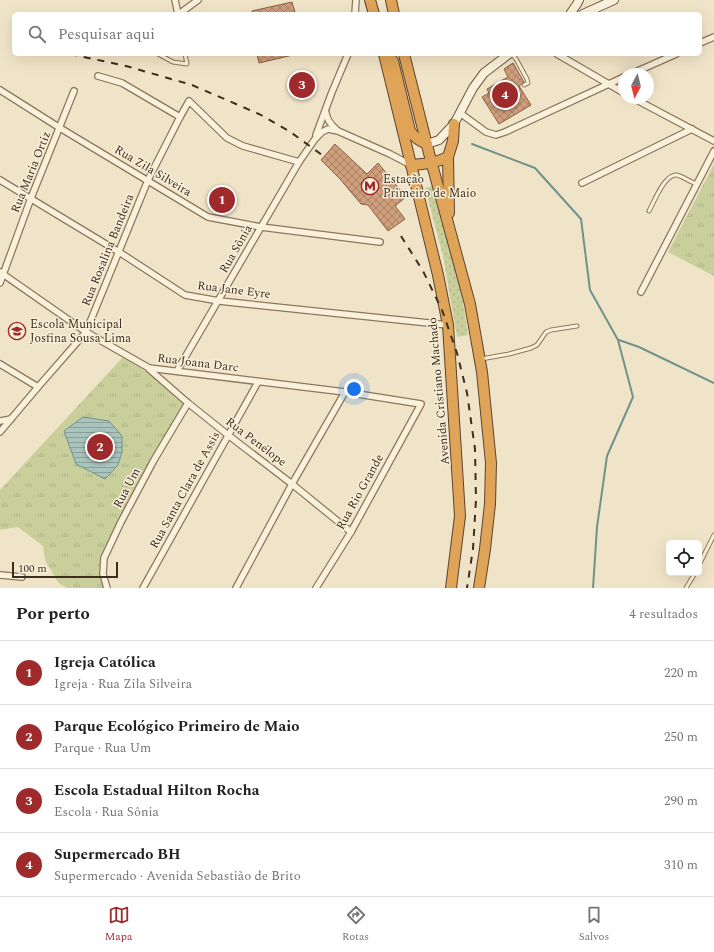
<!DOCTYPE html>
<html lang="pt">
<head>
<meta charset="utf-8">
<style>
	body { margin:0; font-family:Spectral,serif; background:#f2f2f2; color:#202124 }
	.controls { position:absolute; right:12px; bottom:12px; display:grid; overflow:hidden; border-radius:6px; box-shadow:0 4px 16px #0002 }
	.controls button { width:36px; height:36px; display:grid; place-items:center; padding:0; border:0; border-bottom:1px solid #e0e0e0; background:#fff; color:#202124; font:20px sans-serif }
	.compass { position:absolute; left:618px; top:68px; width:36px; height:36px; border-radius:50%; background:#fff; box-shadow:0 4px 16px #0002; rotate:187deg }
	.scale { position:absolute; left:12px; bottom:10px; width:106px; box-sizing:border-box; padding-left:4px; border:2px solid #3d2e20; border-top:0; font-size:11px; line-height:14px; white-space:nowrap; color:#3d2e20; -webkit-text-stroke:3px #f7eed8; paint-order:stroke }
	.you { position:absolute; left:354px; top:389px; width:14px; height:14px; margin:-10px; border:3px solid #fff; border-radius:50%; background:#1a73e8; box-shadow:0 0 0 6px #1a73e833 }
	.badge { display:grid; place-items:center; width:26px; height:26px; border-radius:50%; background:#9e2a2b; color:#fff; font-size:13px; font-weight:700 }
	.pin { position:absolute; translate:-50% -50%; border:2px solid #fff; box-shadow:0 1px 4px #0006 }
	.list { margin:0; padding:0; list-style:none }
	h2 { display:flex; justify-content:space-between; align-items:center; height:52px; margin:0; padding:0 16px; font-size:17px }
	h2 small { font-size:13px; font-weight:400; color:#757577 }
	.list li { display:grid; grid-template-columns:26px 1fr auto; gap:12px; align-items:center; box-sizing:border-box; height:64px; padding:0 16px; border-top:1px solid #e0e0e0 }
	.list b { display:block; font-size:15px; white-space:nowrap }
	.list p { margin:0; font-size:13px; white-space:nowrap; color:#757577 }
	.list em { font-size:13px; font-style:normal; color:#757577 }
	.icon { flex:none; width:22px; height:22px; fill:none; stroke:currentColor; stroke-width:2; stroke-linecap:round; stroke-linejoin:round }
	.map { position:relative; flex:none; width:714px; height:588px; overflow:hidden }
	.search { position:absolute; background:#fff; box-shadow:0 4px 16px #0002; left:12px; right:12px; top:12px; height:44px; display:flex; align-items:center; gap:10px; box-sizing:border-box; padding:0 14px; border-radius:6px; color:#757577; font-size:15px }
	.sheet { height:308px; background:#fff }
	nav { display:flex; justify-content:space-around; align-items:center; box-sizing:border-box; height:56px; border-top:1px solid #e0e0e0; background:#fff; font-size:11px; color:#757577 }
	nav a { display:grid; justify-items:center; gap:2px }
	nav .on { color:#9e2a2b }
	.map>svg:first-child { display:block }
</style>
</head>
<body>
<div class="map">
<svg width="714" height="588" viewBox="0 0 714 588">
	<defs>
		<pattern id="grass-dots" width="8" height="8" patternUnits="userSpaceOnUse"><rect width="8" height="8" fill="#c9cf9b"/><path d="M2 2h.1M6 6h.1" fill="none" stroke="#aeb285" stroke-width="1.8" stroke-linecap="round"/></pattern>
		<pattern id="park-tufts" width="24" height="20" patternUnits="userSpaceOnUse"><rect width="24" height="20" fill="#c9cf9b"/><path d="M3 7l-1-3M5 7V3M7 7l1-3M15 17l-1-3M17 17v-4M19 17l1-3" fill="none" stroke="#aeb285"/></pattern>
		<pattern id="water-rules" width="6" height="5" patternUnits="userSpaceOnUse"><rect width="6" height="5" fill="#a9c4bc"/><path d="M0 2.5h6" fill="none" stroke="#8ba098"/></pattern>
		<pattern id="building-cross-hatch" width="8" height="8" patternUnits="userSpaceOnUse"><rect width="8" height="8" fill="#cf9f7d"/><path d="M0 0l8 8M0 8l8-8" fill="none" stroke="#a98266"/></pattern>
	</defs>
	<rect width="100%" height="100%" fill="#f0e4c8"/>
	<polygon fill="url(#grass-dots)" points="432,186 455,261 463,302 468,335 457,337 443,256 425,188"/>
	<g fill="url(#park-tufts)">
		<polygon points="714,164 714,276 668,252"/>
		<path d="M123,357L148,373L185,405L127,503L106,548L100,563L101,573L106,588H68C57,584 56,580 51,570C49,567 47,565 46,562C44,557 44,551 43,546L18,527L0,530V490Z"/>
	</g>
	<polygon fill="url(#water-rules)" stroke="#6f938a" points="83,417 109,421 122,436 122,452 118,465 105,479 76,464 64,431"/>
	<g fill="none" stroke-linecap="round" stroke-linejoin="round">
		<g stroke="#6f938a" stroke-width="2">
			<polyline points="472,144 535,168 581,219 590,290 618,340 633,397 607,456 597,527 593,588"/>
			<polyline points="619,340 639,347 714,383"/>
		</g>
	</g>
	<g fill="url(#building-cross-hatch)" stroke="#8d5f41">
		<polygon points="292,2 295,12 286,14 253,14 252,11"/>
		<polygon points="257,54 297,54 259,63"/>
		<polygon points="513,63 524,82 519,86 531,105 499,124 482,97 489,93 487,89 508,77 504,69"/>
		<polygon points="335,144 367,174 378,163 406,197 395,206 405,219 388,231 368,205 361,204 340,179 321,160"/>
		<polygon points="221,188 231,193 224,210 213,206"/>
	</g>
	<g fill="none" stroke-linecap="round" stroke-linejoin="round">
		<defs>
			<g id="lane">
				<polyline points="158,54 173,62 187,64 185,54"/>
				<polyline points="512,54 516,59 527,79 528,83 524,85"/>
				<path d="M649,211C654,202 665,173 677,175C684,177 690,182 697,184"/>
				<polyline points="481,359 509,354 531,348 537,345 546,332 551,330 577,326"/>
				<polyline points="699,565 714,535"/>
				<polyline points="686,588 695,573"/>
			</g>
			<g id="street">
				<polyline points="175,0 178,14"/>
				<polyline points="179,14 198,0"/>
				<polyline points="355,14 356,0"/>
				<polyline points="700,43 714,37"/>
				<polyline points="557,54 624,93"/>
				<polyline points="631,74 676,54"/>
				<polyline points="98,76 122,83 180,117"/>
				<polyline points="0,90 60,128 208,217 261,227 380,242"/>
				<polyline points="633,98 714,141"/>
				<path d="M326,113C327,120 331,125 337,130"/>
				<polyline points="460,113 486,132 496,135 505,132 624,77"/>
				<polyline points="316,135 332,92 348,54"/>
				<polyline points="0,180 119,252 185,295 219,301 448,325"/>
				<polyline points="582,183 692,129"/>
				<polyline points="0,272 86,332 149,368 345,392 421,404 351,532 316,588"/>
				<polyline points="0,283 31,198 74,91"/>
				<polyline points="641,292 714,151"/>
				<polyline points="0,364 38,387"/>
				<polyline points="149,369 188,403 228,435 292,484 351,532"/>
				<polyline points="177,371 299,162 315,139 322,132 328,129 338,131 390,154 411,165"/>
				<polyline points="0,421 11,419"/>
				<polyline points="0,432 38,387 86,332 148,180 180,117 189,101 227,138 243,146 299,162"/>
				<polyline points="0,575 22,577"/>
				<polyline points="107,588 103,574 104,558 121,522 154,460 188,403"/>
				<polyline points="143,588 258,382"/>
				<polyline points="236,588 292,484 345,392"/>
			</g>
			<g id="secondary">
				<polyline points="570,14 577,4 579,0"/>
				<polyline points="583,14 614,0"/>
				<polyline points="427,144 439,140 454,124 473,88 484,73 509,54"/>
			</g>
			<g id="highway">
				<polyline points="370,0 374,14"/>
				<polyline points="391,0 394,14"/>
				<polyline points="384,54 438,275 448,325 460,516 451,588"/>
				<path d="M384,54L393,61L410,131C415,138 419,141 427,144"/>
				<polyline points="404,54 430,157 470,304 482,372 491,463 490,504 485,549 479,588"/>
				<path d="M411,165C425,164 436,163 448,157"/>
				<polyline points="449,213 448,157 453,141 454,124"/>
			</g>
		</defs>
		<use href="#lane" stroke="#8d765c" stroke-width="5"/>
		<use href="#street" stroke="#8d765c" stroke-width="8"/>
		<use href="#secondary" stroke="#6f573f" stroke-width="10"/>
		<use href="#highway" stroke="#5b4430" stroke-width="12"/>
		<use href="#lane" stroke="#faf1dc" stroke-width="3"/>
		<use href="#street" stroke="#faf1dc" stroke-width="5.5"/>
		<use href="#secondary" stroke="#faf1dc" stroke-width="8"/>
		<use href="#highway" stroke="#e0a458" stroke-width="10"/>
		<g stroke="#3d2e20" stroke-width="2" stroke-dasharray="7 7" stroke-linecap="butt">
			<polyline points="70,54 126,66 192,85 259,114 289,131 322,155"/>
			<polyline points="401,236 423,271 442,310 457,353 467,393 475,449 476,500 473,549 467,588"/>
		</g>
	</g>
	<defs>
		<symbol id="metro-ring" viewBox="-11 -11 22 22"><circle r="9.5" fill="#f7eed8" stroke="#9e2a2b" stroke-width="1.5"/><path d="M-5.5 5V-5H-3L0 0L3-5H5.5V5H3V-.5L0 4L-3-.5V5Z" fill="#9e2a2b"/></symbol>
		<symbol id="school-ring" viewBox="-11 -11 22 22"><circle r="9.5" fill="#f7eed8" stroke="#9e2a2b" stroke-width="1.5"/><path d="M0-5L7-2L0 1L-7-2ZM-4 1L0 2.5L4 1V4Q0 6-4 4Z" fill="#9e2a2b"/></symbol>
	</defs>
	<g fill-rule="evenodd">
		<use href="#metro-ring" x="360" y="176" width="20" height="20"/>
		<use href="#school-ring" x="7" y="321" width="20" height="20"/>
	</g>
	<g text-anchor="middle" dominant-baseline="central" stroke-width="3" stroke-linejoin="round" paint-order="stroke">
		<g font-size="12" fill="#3d2e20" stroke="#f7eed8">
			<text transform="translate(153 171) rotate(31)">Rua Zila Silveira</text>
			<text transform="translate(31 172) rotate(-68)">Rua Maria Ortiz</text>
			<text transform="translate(236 249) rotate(-60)">Rua Sônia</text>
			<text transform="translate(108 250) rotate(-68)">Rua Rosalina Bandeira</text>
			<text transform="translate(234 290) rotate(7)">Rua Jane Eyre</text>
			<text transform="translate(198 363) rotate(7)">Rua Joana Darc</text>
			<text transform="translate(439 391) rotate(-95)">Avenida Cristiano Machado</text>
			<text transform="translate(256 442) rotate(37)">Rua Penélope</text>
			<text transform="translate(127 488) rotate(-62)">Rua Um</text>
			<text transform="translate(185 490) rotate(-61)">Rua Santa Clara de Assis</text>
			<text transform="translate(360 492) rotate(-61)">Rua Rio Grande</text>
		</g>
		<g font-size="12" fill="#3d2e20" stroke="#f7eed8" text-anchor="start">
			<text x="383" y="179">Estação<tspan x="383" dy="14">Primeiro de Maio</tspan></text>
			<text x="30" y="324">Escola Municipal<tspan x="30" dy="14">Josfina Sousa Lima</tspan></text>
		</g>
	</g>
</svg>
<div class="controls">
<button><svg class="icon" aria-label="locate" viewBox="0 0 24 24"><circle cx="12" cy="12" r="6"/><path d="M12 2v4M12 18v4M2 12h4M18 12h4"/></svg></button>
</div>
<svg class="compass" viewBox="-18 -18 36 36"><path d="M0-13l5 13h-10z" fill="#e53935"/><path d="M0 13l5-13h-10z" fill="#757577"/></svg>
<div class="scale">100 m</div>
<div class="you"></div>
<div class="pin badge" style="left:222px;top:200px">1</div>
<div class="pin badge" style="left:100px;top:447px">2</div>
<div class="pin badge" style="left:302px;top:85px">3</div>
<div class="pin badge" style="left:505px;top:95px">4</div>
<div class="search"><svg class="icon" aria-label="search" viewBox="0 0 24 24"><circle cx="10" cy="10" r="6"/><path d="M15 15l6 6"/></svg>Pesquisar aqui</div>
</div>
<section class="sheet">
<h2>Por perto<small>4 resultados</small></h2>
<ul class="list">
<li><span class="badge">1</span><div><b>Igreja Católica</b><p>Igreja · Rua Zila Silveira</p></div><em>220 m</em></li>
<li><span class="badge">2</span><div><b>Parque Ecológico Primeiro de Maio</b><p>Parque · Rua Um</p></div><em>250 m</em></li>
<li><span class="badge">3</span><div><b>Escola Estadual Hilton Rocha</b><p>Escola · Rua Sônia</p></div><em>290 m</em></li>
<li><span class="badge">4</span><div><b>Supermercado BH</b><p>Supermercado · Avenida Sebastião de Brito</p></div><em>310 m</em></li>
</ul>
</section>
<nav>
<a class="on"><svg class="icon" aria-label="map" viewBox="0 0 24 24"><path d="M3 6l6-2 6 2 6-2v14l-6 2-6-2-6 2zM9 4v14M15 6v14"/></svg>Mapa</a>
<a><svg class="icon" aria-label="directions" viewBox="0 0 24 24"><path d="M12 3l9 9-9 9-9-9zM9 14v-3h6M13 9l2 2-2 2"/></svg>Rotas</a>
<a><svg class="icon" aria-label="saved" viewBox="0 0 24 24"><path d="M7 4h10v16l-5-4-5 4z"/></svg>Salvos</a>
</nav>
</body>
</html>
